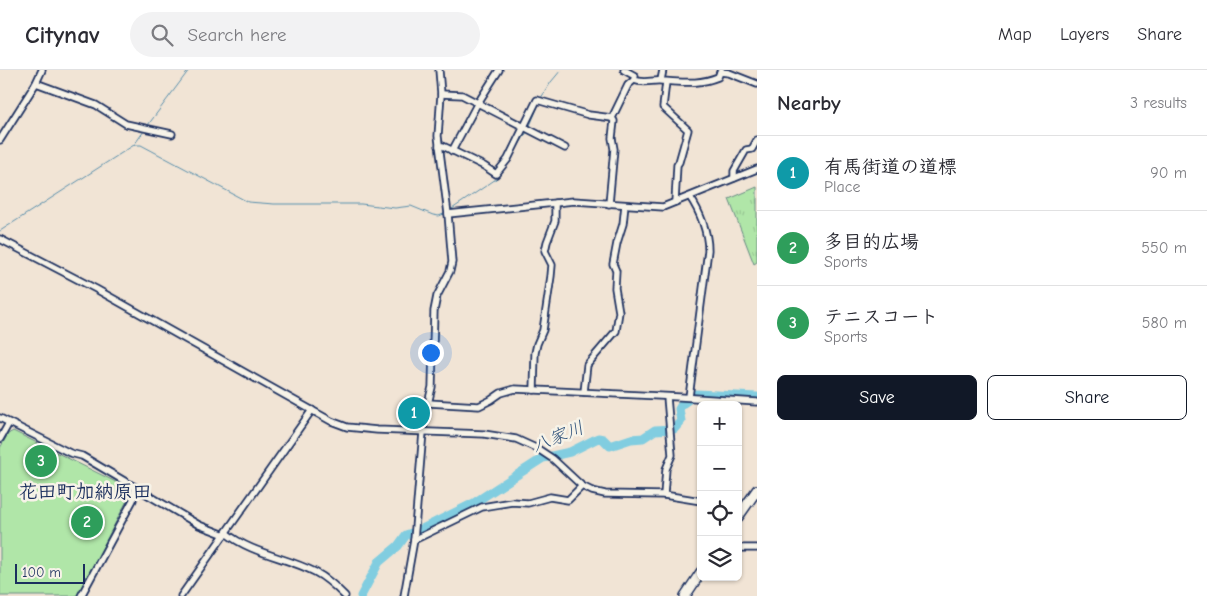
<!DOCTYPE html>
<html lang="en">
<head>
<meta charset="utf-8">
<style>
	body { margin:0; font-family:"Comic Neue","Klee One",sans-serif; background:#f2f2f3; color:#2b2b33 }
	.controls { position:absolute; right:15px; bottom:15px; display:grid; overflow:hidden; border-radius:8px; box-shadow:0 1px 4px #0004 }
	.controls button { width:45px; height:45px; display:grid; place-items:center; padding:0; border:0; border-bottom:1px solid #e1e1e2; background:#fff; color:#2b2b33; font:25px sans-serif }
	.scale { position:absolute; left:15px; bottom:12px; width:70px; box-sizing:border-box; padding-left:5px; border:2px solid #1b2f5e; border-top:0; font-size:14px; line-height:18px; white-space:nowrap; color:#1b2f5e; -webkit-text-stroke:4px #f7f3e8; paint-order:stroke }
	.you { position:absolute; left:430px; top:282px; width:18px; height:18px; margin:-12px; border:4px solid #fff; border-radius:50%; background:#1a73e8; box-shadow:0 0 0 8px #1a73e833 }
	.badge { display:grid; place-items:center; width:32px; height:32px; border-radius:50%; background:#111827; color:#fff; font-size:16px; font-weight:700 }
	.pin { position:absolute; translate:-50% -50%; border:2px solid #fff; box-shadow:0 1px 5px #0006 }
	.list { margin:0; padding:0; list-style:none }
	h2 { display:flex; justify-content:space-between; align-items:center; height:65px; margin:0; padding:0 20px; font-size:21px }
	h2 small { font-size:16px; font-weight:400; color:#7c7c81 }
	.list li { display:grid; grid-template-columns:32px 1fr auto; gap:15px; align-items:center; box-sizing:border-box; height:75px; padding:0 20px; border-top:1px solid #e1e1e2 }
	.list b { display:block; font-size:19px; white-space:nowrap }
	.list p { margin:0; font-size:16px; white-space:nowrap; color:#7c7c81 }
	.list em { font-size:16px; font-style:normal; color:#7c7c81 }
	.actions { display:flex; gap:10px; padding:15px 20px }
	.actions a { flex:1; padding:11px 0; border:1px solid #111827; border-radius:8px; text-align:center; font-size:18px; color:#111827 }
	.actions .main { background:#111827; color:#fff }
	.icon { flex:none; width:28px; height:28px; fill:none; stroke:currentColor; stroke-width:2; stroke-linecap:round; stroke-linejoin:round }
	.map { position:relative; flex:none; width:757px; height:526px; overflow:hidden }
	header { display:flex; align-items:center; gap:30px; box-sizing:border-box; height:70px; padding:0 25px; background:#fff; border-bottom:1px solid #e1e1e2 }
	header strong { font-size:24px }
	nav { display:flex; gap:28px; margin-inline-start:auto; font-size:18px }
	.search { width:350px; height:45px; background:#f2f2f3; display:flex; align-items:center; gap:12px; box-sizing:border-box; padding:0 18px; border-radius:28px; color:#7c7c81; font-size:19px }
	main { display:flex }
	aside { flex:1; background:#fff }
	.map>svg:first-child { display:block }
</style>
</head>
<body>
<header>
<strong>Citynav</strong>
<div class="search"><svg class="icon" aria-label="search" viewBox="0 0 24 24"><circle cx="10" cy="10" r="6"/><path d="M15 15l6 6"/></svg>Search here</div>
<nav><a>Map</a><a>Layers</a><a>Share</a></nav>
</header>
<main>
<div class="map">
<svg width="757" height="526" viewBox="0 0 757 526">
	<defs>
		<pattern id="grass-tufts" width="24" height="20" patternUnits="userSpaceOnUse" patternTransform="scale(1.25)"><rect width="24" height="20" fill="#b0e6a8"/><path d="M3 7l-1-3M5 7V3M7 7l1-3M15 17l-1-3M17 17v-4M19 17l1-3" fill="none" stroke="#97c693"/></pattern>
	</defs>
	<rect width="100%" height="100%" fill="#f1e4d5"/>
	<filter id="ink" filterUnits="userSpaceOnUse"><feTurbulence type="fractalNoise" baseFrequency=".02" numOctaves="2"/><feDisplacementMap in="SourceGraphic" scale="10" xChannelSelector="R" yChannelSelector="G"/><feConvolveMatrix kernelMatrix="1 2 1 2 8 2 1 2 1" color-interpolation-filters="sRGB"/></filter>
	<g filter="url(#ink)">
		<polygon fill="url(#grass-tufts)" stroke="#668a83" points="757,117 757,192 754,194 729,129"/>
		<polygon fill="#b0e6a8" stroke="#668a83" points="13,361 126,417 130,425 77,526 0,526 0,378 8,364"/>
		<g fill="none" stroke-linecap="round" stroke-linejoin="round">
			<g stroke="#588eac" stroke-width="1">
				<polyline points="541,28 551,12 561,0"/>
				<polyline points="148,55 189,0"/>
				<polyline points="529,58 539,34"/>
				<polyline points="134,75 141,75 248,132 274,134 361,134 395,138 411,136 433,145 439,146 446,143"/>
				<polyline points="511,88 527,62"/>
				<polyline points="449,141 496,109 509,92"/>
				<polyline points="0,161 134,75 144,61"/>
			</g>
			<polyline stroke="#81cde0" stroke-width="9" points="361,526 379,492 398,476 406,465 420,460 474,433 543,388 570,382 598,368 603,369 610,376 631,369 643,368 655,360 674,359 681,351 679,339 682,334 696,324 757,327"/>
			<defs>
				<g id="minor">
					<path d="M624,0L635,6L634,10C644,14 652,10 662,11C683,12 698,15 718,7L721,0"/>
					<polyline points="720,2 729,3 757,14"/>
					<polyline points="661,10 663,0"/>
					<polyline points="666,12 663,37 688,60 679,92 677,95 675,132"/>
					<polyline points="36,13 96,35 126,54 172,64"/>
					<polyline points="441,24 462,25 565,78"/>
					<polyline points="0,70 36,13 42,0"/>
					<polyline points="439,76 443,76 484,96 496,104 508,89 537,30 589,45 612,48"/>
					<polyline points="452,81 476,36 499,0"/>
					<polyline points="734,108 734,101 746,80 752,79 757,70"/>
					<polyline points="609,134 614,79 612,68 614,51 612,48 628,15 634,10"/>
					<polyline points="448,144 574,131 663,137 757,99"/>
					<polyline points="0,169 96,219 331,351 347,357 377,360 484,364 516,369 538,379 553,389 582,416 592,421 605,424 664,425 701,431"/>
					<polyline points="534,320 535,283 537,274 543,260 551,206 552,195 545,181 547,172 555,151 555,133"/>
					<polyline points="584,322 587,295 616,261 619,242 615,218 616,201 613,194 617,173 623,154 625,135"/>
					<path d="M689,327L708,180C708,162 700,142 690,127"/>
					<polyline points="428,333 479,336 491,330 501,323 515,319 680,327 757,332"/>
					<polyline points="0,348 70,383 82,386 199,455 225,465"/>
					<polyline points="0,369 9,353"/>
					<polyline points="664,425 666,399 672,385 667,327"/>
					<path d="M226,463C252,484 286,487 315,502C327,508 336,517 345,526"/>
					<polyline points="414,470 482,437 512,432 528,433 550,427 568,430 582,416"/>
					<polyline points="738,478 757,478"/>
					<polyline points="81,526 133,430 135,417"/>
					<polyline points="181,526 312,340"/>
					<polyline points="404,526 414,470 424,350 432,317 434,241 437,226 450,201 452,192 448,144 438,66 441,24 439,0"/>
				</g>
				<g id="highway">
					<polyline points="738,447 757,420"/>
					<polyline points="685,526 701,502"/>
				</g>
			</defs>
			<use href="#minor" stroke="#1b2f5e" stroke-width="9"/>
			<use href="#highway" stroke="#1b2f5e" stroke-width="12"/>
			<use href="#minor" stroke="#f7f3e8" stroke-width="5.5"/>
			<use href="#highway" stroke="#f7f3e8" stroke-width="9"/>
		</g>
	</g>
	<g text-anchor="middle" dominant-baseline="central" stroke-width="5" stroke-linejoin="round" paint-order="stroke">
		<g font-size="18" font-style="italic" fill="#34567e" stroke="#f7f3e8">
			<text transform="translate(558 367) rotate(-22)">八家川</text>
		</g>
		<g font-size="19" font-weight="bold" fill="#1b2f5e" stroke="#f7f3e8">
			<text x="85" y="422">花田町加納原田</text>
		</g>
	</g>
</svg>
<div class="controls">
<button>+</button>
<button>−</button>
<button><svg class="icon" aria-label="locate" viewBox="0 0 24 24"><circle cx="12" cy="12" r="6"/><path d="M12 2v4M12 18v4M2 12h4M18 12h4"/></svg></button>
<button><svg class="icon" aria-label="layers" viewBox="0 0 24 24"><path d="M12 4l9 5-9 5-9-5zM3 14l9 5 9-5"/></svg></button>
</div>
<div class="scale">100 m</div>
<div class="you"></div>
<div class="pin badge" style="left:414px;top:343px;background:#0f9aa8">1</div>
<div class="pin badge" style="left:87px;top:452px;background:#2e9e5b">2</div>
<div class="pin badge" style="left:41px;top:391px;background:#2e9e5b">3</div>
</div>
<aside>
<h2>Nearby<small>3 results</small></h2>
<ul class="list">
<li><span class="badge" style="background:#0f9aa8">1</span><div><b>有馬街道の道標</b><p>Place</p></div><em>90 m</em></li>
<li><span class="badge" style="background:#2e9e5b">2</span><div><b>多目的広場</b><p>Sports</p></div><em>550 m</em></li>
<li><span class="badge" style="background:#2e9e5b">3</span><div><b>テニスコート</b><p>Sports</p></div><em>580 m</em></li>
</ul>
<div class="actions"><a class="main">Save</a><a>Share</a></div>
</aside>
</main>
</body>
</html>
